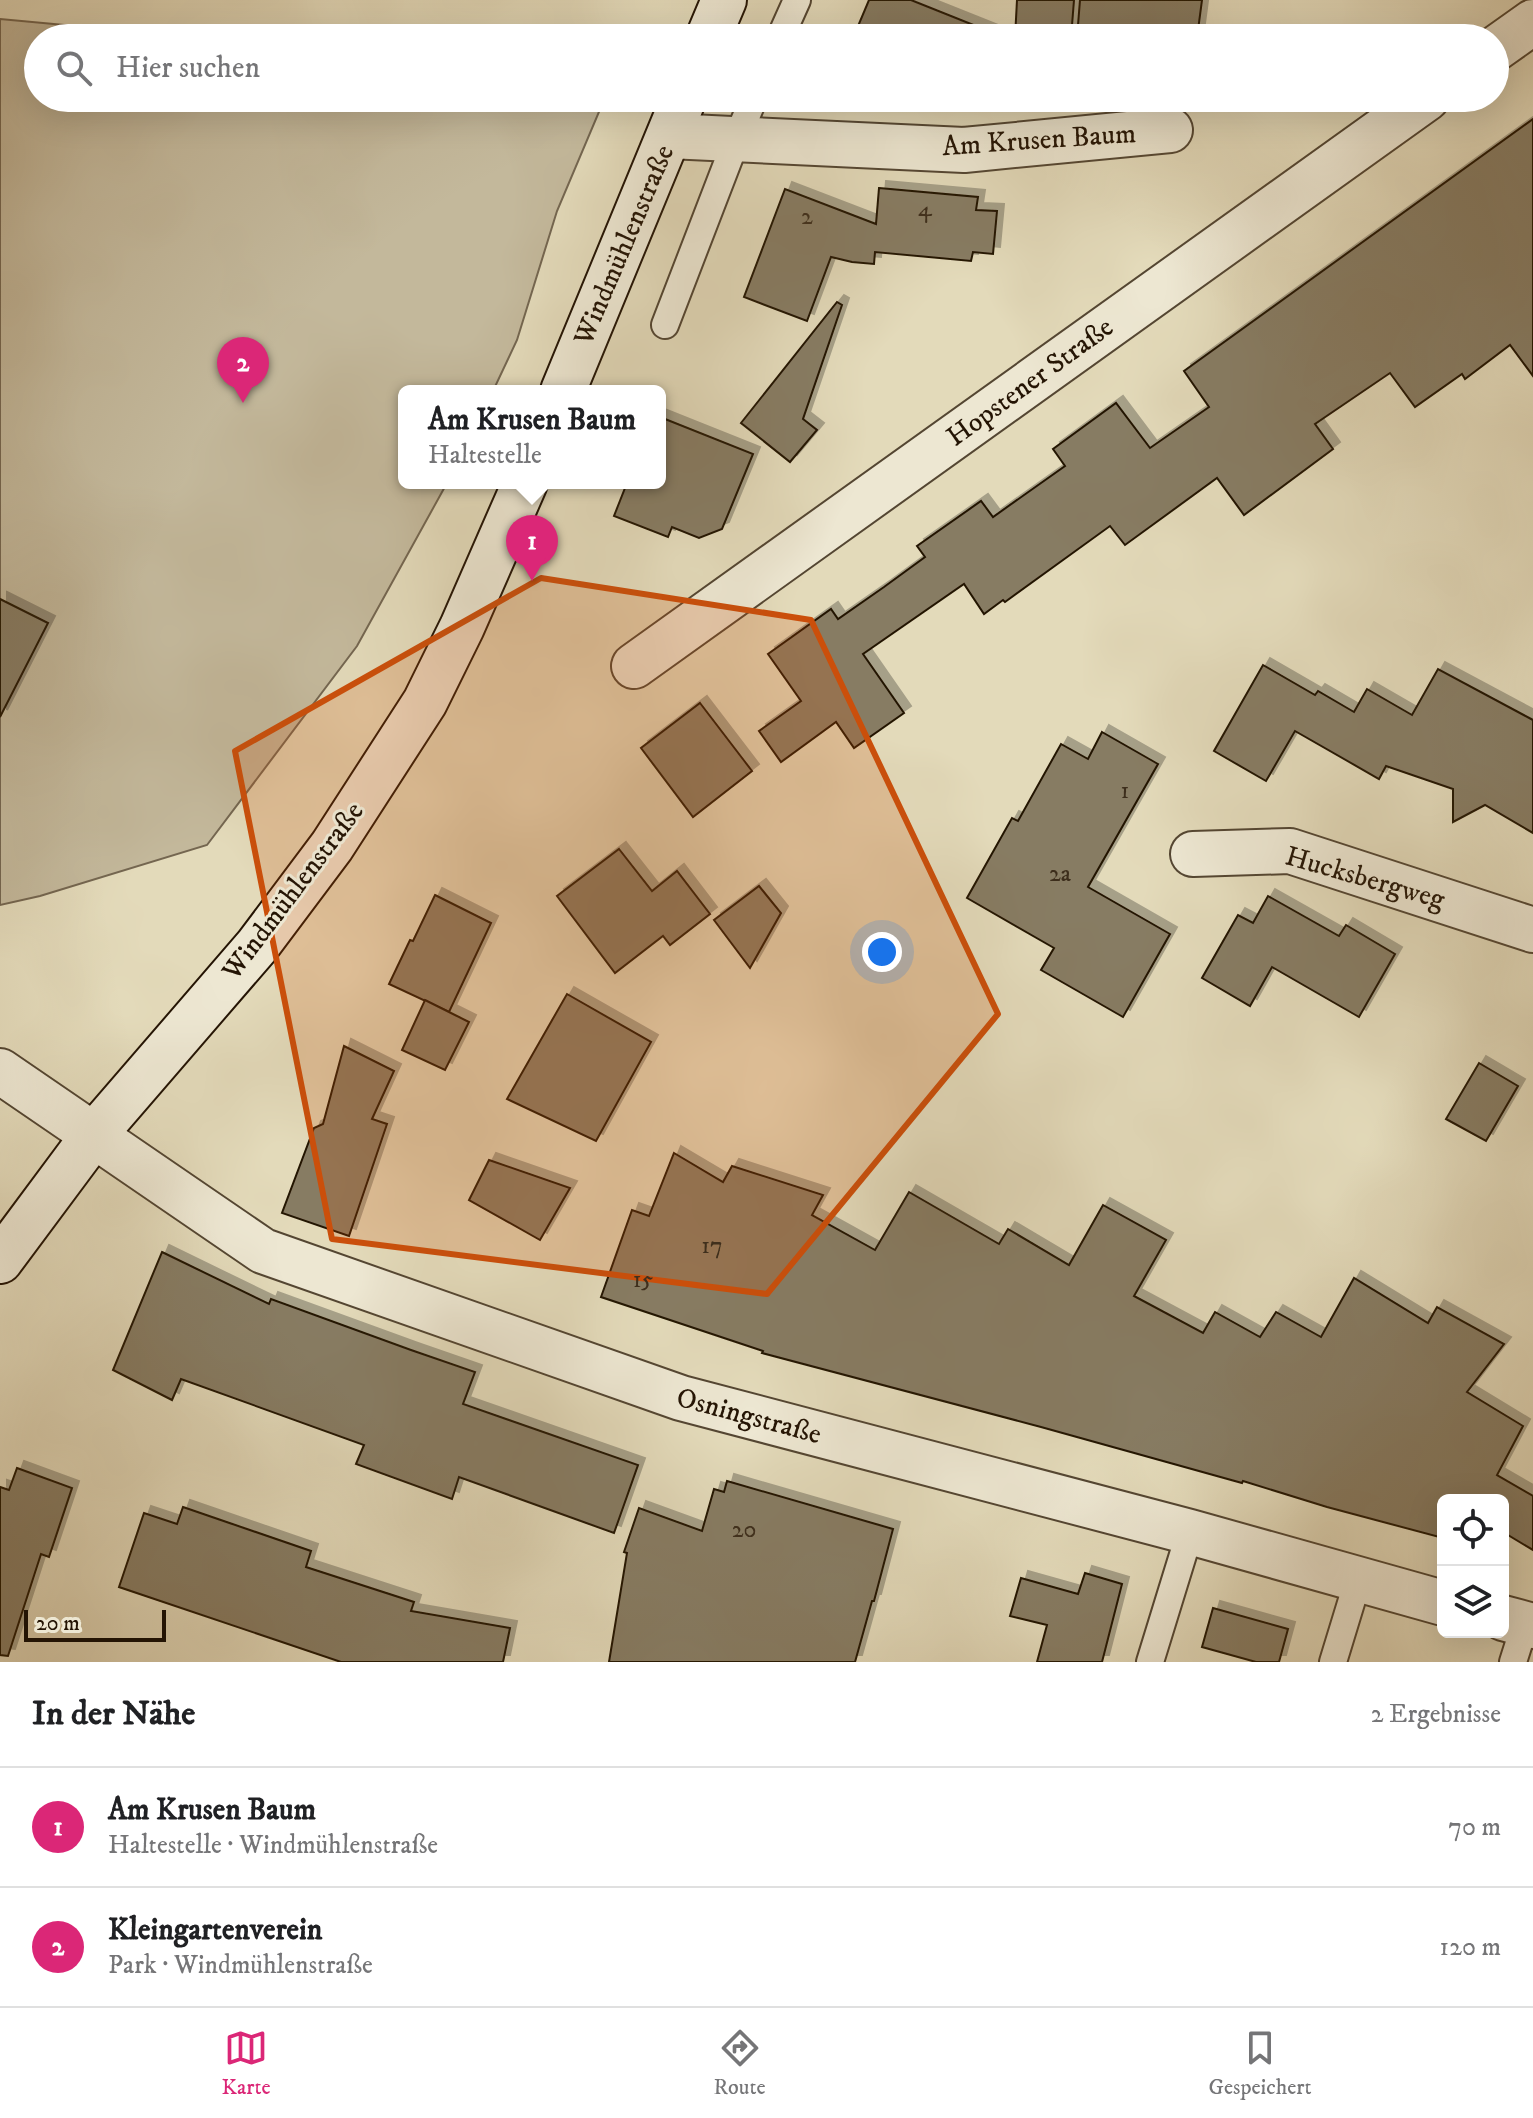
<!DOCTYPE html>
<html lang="de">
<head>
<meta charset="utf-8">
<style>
	body { margin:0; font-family:"IM FELL DW Pica",serif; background:#f6f6f6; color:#202124 }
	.controls { position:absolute; right:24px; bottom:24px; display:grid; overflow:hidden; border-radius:12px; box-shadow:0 8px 32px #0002 }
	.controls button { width:72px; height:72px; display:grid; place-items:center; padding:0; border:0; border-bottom:2px solid #e0e0e0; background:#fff; color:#202124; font:40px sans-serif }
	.scale { position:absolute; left:24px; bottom:20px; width:142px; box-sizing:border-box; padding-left:8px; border:4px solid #241404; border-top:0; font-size:22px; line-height:28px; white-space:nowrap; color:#241404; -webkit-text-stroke:6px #ede7d2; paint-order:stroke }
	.you { position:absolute; left:882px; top:952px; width:28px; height:28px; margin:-20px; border:6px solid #fff; border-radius:50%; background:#1a73e8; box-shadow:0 0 0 12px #1a73e833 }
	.badge { display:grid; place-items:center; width:52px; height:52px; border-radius:50%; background:#db2777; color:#fff; font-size:26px; font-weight:700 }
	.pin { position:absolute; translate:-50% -66px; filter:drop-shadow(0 2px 4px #0008) }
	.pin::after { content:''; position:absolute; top:42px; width:28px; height:24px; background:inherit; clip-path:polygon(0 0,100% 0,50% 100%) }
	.popup { position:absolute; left:398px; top:385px; width:268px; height:104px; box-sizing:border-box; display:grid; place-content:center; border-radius:12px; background:#fff; filter:drop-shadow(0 2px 6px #0005); font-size:26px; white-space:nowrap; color:#757577 }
	.popup b { font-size:30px; color:#202124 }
	.popup::after { content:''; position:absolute; left:50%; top:100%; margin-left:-16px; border:16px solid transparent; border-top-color:#fff }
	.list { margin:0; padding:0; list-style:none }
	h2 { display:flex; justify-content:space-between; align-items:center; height:104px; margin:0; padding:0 32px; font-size:34px }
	h2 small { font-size:26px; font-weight:400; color:#757577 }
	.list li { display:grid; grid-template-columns:52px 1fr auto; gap:24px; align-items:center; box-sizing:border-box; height:120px; padding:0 32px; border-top:2px solid #e0e0e0 }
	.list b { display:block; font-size:30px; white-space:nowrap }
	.list p { margin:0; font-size:26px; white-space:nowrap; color:#757577 }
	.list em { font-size:26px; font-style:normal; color:#757577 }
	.icon { flex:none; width:44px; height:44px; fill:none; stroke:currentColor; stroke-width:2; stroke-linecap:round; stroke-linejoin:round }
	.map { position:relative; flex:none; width:1533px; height:1662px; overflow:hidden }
	.search { position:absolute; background:#fff; box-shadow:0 8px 32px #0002; left:24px; right:24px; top:24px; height:88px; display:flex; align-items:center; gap:20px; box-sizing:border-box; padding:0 28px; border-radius:44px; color:#757577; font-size:30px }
	.sheet { height:344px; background:#fff }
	nav { display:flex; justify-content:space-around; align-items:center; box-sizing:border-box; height:112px; border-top:2px solid #e0e0e0; background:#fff; font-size:22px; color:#757577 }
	nav a { display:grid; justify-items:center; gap:4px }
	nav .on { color:#db2777 }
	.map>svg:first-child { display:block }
</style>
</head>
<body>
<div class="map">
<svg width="1533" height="1662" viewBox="0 0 1533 1662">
	<defs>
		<filter id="shadow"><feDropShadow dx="7" dy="-7" stdDeviation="0" flood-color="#0004"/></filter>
	</defs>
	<rect width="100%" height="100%" fill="#e3daba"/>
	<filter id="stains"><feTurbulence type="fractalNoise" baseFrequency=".0025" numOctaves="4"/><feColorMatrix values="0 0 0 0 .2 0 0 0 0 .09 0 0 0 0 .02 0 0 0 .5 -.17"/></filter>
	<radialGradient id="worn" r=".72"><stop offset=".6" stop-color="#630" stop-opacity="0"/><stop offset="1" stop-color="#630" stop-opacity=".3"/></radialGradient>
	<polygon fill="#c3b89b" stroke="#746650" stroke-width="2" points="0,19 204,38 38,38 38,98 608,98 601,107 557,211 517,340 493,391 404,391 404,483 447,483 357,646 207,845 40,896 0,905"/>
	<g fill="#877b63" stroke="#241404" stroke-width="2" filter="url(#shadow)">
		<polygon points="869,0 911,0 1001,36 1001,38 853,38"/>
		<polygon points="1017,0 1074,0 1071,38 1015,38"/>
		<polygon points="1080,0 1202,0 1197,38 1078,25"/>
		<polygon points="1533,119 1533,376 1510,345 1465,379 1462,374 1415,407 1390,373 1315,424 1333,449 1244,515 1217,478 1125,545 1110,526 1005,602 1003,600 984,614 964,584 863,654 904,713 854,748 836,722 781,762 759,731 801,701 768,654 831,609 838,619 884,587 925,557 917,546 981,501 993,517 1065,466 1053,449 1116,403 1150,448 1209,407 1184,371"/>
		<polygon points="879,188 978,197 976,210 997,211 993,254 973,252 971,261 875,252 874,264 852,262 831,257 807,321 744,297 785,189 876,224"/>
		<polygon points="837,302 842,305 803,419 817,430 790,462 741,423"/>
		<polygon points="660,417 753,454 722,529 699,538 672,527 668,537 614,516 627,483 660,483"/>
		<polygon points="0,599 48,623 0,717"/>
		<polygon points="1263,665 1315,695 1318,691 1354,712 1367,689 1412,715 1438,669 1533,720 1533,833 1485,805 1453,822 1453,789 1386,766 1379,779 1295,731 1266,781 1214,751"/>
		<polygon points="700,703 752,771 693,817 641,748"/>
		<polygon points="1102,732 1158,764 1088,887 1170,934 1123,1017 1041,970 1054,948 967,898 1012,818 1018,821 1061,744 1088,759"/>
		<polygon points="619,849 652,891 677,871 710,914 670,945 663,936 615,973 557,896"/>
		<polygon points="759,886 781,913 750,968 714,920"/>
		<polygon points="435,895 491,923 449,1012 389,984 410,940 413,941"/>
		<polygon points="1268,896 1339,936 1346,925 1395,954 1359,1017 1272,967 1250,1006 1202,978 1238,915 1253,923"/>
		<polygon points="567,994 651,1042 596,1141 507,1099"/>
		<polygon points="425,1000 469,1022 445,1070 402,1050"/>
		<polygon points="344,1046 394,1071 372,1119 387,1124 349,1236 282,1213 314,1128 323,1124"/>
		<polygon points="1479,1063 1518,1086 1486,1141 1446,1119"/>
		<polygon points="674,1153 723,1182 732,1166 823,1195 812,1215 875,1250 909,1192 999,1244 1008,1229 1069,1265 1103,1205 1166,1240 1134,1296 1203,1333 1215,1312 1260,1337 1276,1312 1321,1337 1354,1278 1428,1323 1437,1307 1504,1344 1467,1392 1523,1426 1497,1475 1533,1496 1533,1550 1503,1532 1503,1500 1443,1500 1443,1538 1327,1507 1243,1481 1242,1483 1041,1427 762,1353 763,1351 601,1297 632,1210 649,1216"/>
		<polygon points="489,1160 570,1188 540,1240 469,1200"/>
		<polygon points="162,1252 269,1304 271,1299 411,1350 475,1372 463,1404 638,1465 614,1533 459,1477 452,1499 356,1464 364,1445 181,1379 172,1400 113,1370"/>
		<polygon points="17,1468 72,1488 49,1557 41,1554 8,1656 0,1655 0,1487 9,1490"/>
		<polygon points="727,1481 893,1529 874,1601 872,1601 855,1662 609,1662 627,1553 624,1552 639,1508 702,1531 714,1489 724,1492"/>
		<polygon points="183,1507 311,1551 306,1567 414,1602 411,1611 510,1628 503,1662 341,1662 119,1587 144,1513 177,1524"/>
		<polygon points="1085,1573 1122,1584 1102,1662 1037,1662 1047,1625 1010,1616 1021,1578 1078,1594"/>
		<polygon points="1213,1608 1288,1629 1279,1662 1256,1662 1202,1647"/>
	</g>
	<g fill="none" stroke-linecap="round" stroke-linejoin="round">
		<defs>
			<g id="lane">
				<polyline points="780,38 797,0"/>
				<polyline points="665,325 737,138 754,98"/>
				<polyline points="1150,1662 1190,1532"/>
				<polyline points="1333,1662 1358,1580"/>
				<polyline points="1513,1662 1525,1624"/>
			</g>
			<g id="street">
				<polyline points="1495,49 1533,22"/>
				<polyline points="669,136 964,150 1170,130"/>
				<polyline points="634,666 1427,98"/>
				<polyline points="1193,854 1290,851 1533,930"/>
				<polyline points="0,1071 263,1251 681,1398 1190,1532 1443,1603"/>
				<polyline points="1503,1618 1533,1626"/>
			</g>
			<g id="secondary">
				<polyline points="708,38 724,0"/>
				<polyline points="563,391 684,98"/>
				<polyline points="0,1261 93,1136 257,946 332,846 425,702 462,627 525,483"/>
			</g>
		</defs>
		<use href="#lane" stroke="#544632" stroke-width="30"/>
		<use href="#street" stroke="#544632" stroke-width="48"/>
		<use href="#secondary" stroke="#241404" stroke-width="48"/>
		<use href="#lane" stroke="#ede7d2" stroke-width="26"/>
		<use href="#street" stroke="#ede7d2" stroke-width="44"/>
		<use href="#secondary" stroke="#ede7d2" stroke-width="44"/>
	</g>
	<path fill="#cb4f0b" fill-opacity="0.2" stroke="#cb4f0b" stroke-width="6" stroke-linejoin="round" d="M541,578L811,620L998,1014L767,1294L332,1239L235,751Z"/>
	<g text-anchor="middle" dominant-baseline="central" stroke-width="6" stroke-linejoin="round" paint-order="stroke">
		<g font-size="24" fill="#3d2e1c">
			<text x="925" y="209">4</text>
			<text x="807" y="217">2</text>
			<text x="1125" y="791">1</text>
			<text x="1060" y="874">2a</text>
			<text x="712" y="1246">17</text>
			<text x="643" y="1280">15</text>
			<text x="744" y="1530">20</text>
		</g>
		<g font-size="28" fill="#241404" stroke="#ede7d2">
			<text transform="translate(1039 140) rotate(-4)">Am Krusen Baum</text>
			<text transform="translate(624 245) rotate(-67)">Windmühlenstraße</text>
			<text transform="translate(1030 382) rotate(-36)">Hopstener Straße</text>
			<text transform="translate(1365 878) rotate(16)">Hucksbergweg</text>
			<text transform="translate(293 891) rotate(-53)">Windmühlenstraße</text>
			<text transform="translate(749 1416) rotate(15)">Osningstraße</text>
		</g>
	</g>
	<rect width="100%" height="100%" filter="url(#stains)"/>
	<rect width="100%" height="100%" fill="url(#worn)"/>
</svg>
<div class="controls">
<button><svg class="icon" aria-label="locate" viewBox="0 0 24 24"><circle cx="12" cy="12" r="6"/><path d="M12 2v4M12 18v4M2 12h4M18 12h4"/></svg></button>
<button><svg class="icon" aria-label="layers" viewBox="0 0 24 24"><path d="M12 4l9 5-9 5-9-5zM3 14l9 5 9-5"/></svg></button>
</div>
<div class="scale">20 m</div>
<div class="you"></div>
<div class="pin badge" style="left:532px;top:581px">1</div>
<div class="popup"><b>Am Krusen Baum</b>Haltestelle</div>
<div class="pin badge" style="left:243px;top:403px">2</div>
<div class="search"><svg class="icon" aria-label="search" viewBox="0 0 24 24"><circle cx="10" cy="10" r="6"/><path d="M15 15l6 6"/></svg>Hier suchen</div>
</div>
<section class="sheet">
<h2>In der Nähe<small>2 Ergebnisse</small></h2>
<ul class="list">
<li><span class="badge">1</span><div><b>Am Krusen Baum</b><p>Haltestelle · Windmühlenstraße</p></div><em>70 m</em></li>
<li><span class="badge">2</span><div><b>Kleingartenverein</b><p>Park · Windmühlenstraße</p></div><em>120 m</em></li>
</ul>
</section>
<nav>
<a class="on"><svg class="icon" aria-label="map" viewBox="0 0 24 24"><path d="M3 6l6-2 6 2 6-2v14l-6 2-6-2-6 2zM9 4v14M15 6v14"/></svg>Karte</a>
<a><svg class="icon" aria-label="directions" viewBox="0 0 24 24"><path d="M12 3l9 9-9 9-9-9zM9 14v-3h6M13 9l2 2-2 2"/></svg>Route</a>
<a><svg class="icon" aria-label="saved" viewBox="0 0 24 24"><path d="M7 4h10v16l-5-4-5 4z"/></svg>Gespeichert</a>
</nav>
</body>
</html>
